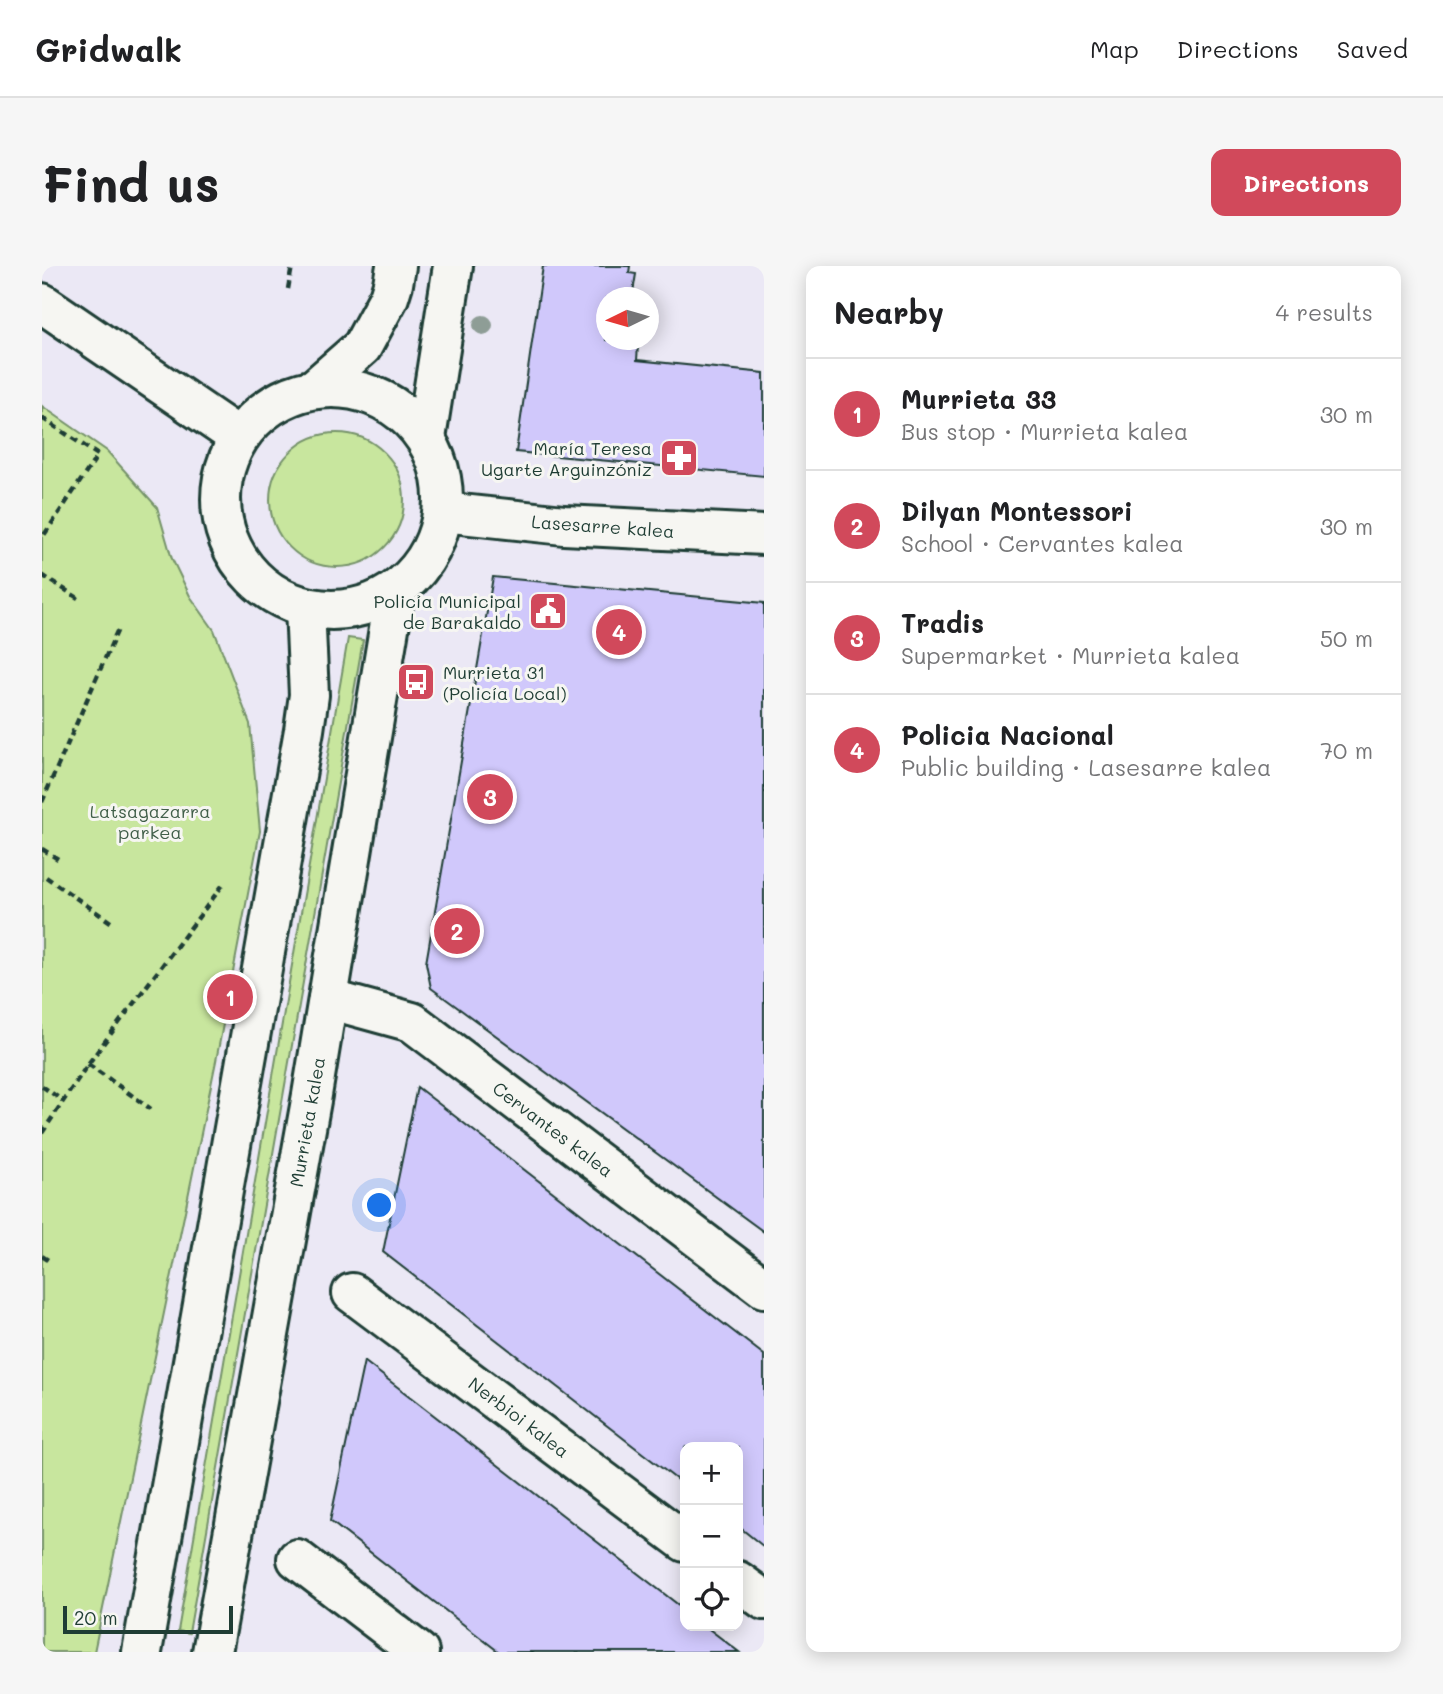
<!DOCTYPE html>
<html lang="en">
<head>
<meta charset="utf-8">
<style>
	body { margin:0; font-family:Mali,sans-serif; background:#f6f6f6; color:#202124 }
	.controls { position:absolute; right:21px; bottom:21px; display:grid; overflow:hidden; border-radius:14px; box-shadow:0 4px 18px #0003 }
	.controls button { width:63px; height:63px; display:grid; place-items:center; padding:0; border:0; border-bottom:2px solid #e0e0e0; background:#fff; color:#202124; font:35px sans-serif }
	.compass { position:absolute; left:554px; top:21px; width:63px; height:63px; border-radius:50%; background:#fff; box-shadow:0 4px 18px #0003; rotate:265deg }
	.scale { position:absolute; left:21px; bottom:18px; width:170px; box-sizing:border-box; padding-left:7px; border:4px solid #1f3d34; border-top:0; font-size:19px; line-height:24px; white-space:nowrap; color:#1f3d34; -webkit-text-stroke:5px #f6f6f2; paint-order:stroke }
	.you { position:absolute; left:338px; top:940px; width:24px; height:24px; margin:-18px; border:5px solid #fff; border-radius:50%; background:#1a73e8; box-shadow:0 0 0 10px #1a73e833 }
	.badge { display:grid; place-items:center; width:46px; height:46px; border-radius:50%; background:#d1495b; color:#fff; font-size:23px; font-weight:700 }
	.pin { position:absolute; translate:-50% -50%; border:4px solid #fff; box-shadow:0 2px 7px #0006 }
	.list { margin:0; padding:0; list-style:none }
	h2 { display:flex; justify-content:space-between; align-items:center; height:91px; margin:0; padding:0 28px; font-size:30px }
	h2 small { font-size:23px; font-weight:400; color:#757577 }
	.list li { display:grid; grid-template-columns:46px 1fr auto; gap:21px; align-items:center; box-sizing:border-box; height:112px; padding:0 28px; border-top:2px solid #e0e0e0 }
	.list b { display:block; font-size:26px; white-space:nowrap }
	.list p { margin:0; font-size:23px; white-space:nowrap; color:#757577 }
	.list em { font-size:23px; font-style:normal; color:#757577 }
	.icon { flex:none; width:38px; height:38px; fill:none; stroke:currentColor; stroke-width:2; stroke-linecap:round; stroke-linejoin:round }
	.map { position:relative; flex:none; width:722px; height:1386px; overflow:hidden; border-radius:14px }
	header { display:flex; align-items:center; gap:42px; box-sizing:border-box; height:98px; padding:0 35px; background:#fff; border-bottom:2px solid #e0e0e0 }
	header strong { font-size:33px }
	nav { display:flex; gap:38px; margin-inline-start:auto; font-size:24px }
	.intro { display:flex; align-items:center; justify-content:space-between; box-sizing:border-box; height:168px; padding:0 42px }
	h1 { margin:0; font-size:49px }
	.button { padding:18px 32px; border-radius:14px; background:#d1495b; color:#fff; font-size:24px; font-weight:700 }
	main { display:flex; gap:42px; padding:0 42px }
	aside { flex:1; background:#fff; border-radius:14px; box-shadow:0 4px 18px #0003 }
	.map>svg:first-child { display:block }
</style>
</head>
<body>
<header>
<strong>Gridwalk</strong>
<nav><a>Map</a><a>Directions</a><a>Saved</a></nav>
</header>
<div class="intro"><h1>Find us</h1><a class="button">Directions</a></div>
<main>
<div class="map">
<svg width="722" height="1386" viewBox="0 0 722 1386">
	<rect width="100%" height="100%" fill="#ebe8f5"/>
	<filter id="ink" filterUnits="userSpaceOnUse"><feTurbulence type="fractalNoise" baseFrequency=".0143" numOctaves="2"/><feDisplacementMap in="SourceGraphic" scale="14" xChannelSelector="R" yChannelSelector="G"/><feConvolveMatrix kernelMatrix="1 2 1 2 8 2 1 2 1" color-interpolation-filters="sRGB"/></filter>
	<g filter="url(#ink)">
		<g fill="#c8e69e" stroke="#749269" stroke-width="2">
			<polygon points="0,140 65,185 115,241 130,293 148,330 172,364 208,458 218,565 174,795 52,1386 0,1386"/>
			<circle cx="295" cy="234" r="67"/>
			<polygon points="306,372 321,374 147,1367 136,1365"/>
		</g>
		<g fill="#d0c8fb" stroke="#1f3d34" stroke-width="2">
			<polygon points="501,0 588,0 587,7 594,8 590,32 564,32 564,74 582,74 582,77 596,79 595,94 722,107 722,210 474,186"/>
			<polygon points="451,311 722,337 722,966 389,722 384,697"/>
			<polygon points="375,821 722,1089 722,1281 696,1260 696,1181 643,1181 643,1220 341,986"/>
			<polygon points="322,1095 643,1344 643,1360 663,1360 697,1386 457,1386 288,1255"/>
		</g>
		<g fill="none" stroke-linecap="round" stroke-linejoin="round">
			<defs>
				<g id="pedestrian">
					<polyline points="310,1027 643,1276"/>
					<polyline points="255,1293 377,1386"/>
					<polyline points="696,1315 722,1334"/>
				</g>
				<g id="minor">
					<polyline points="0,37 195,170"/>
					<circle cx="290" cy="233" r="111"/>
					<polyline points="273,122 320,81 347,31 351,18 354,0"/>
					<polyline points="384,172 411,0"/>
					<polyline points="401,246 522,259 722,269"/>
					<polyline points="286,733 370,756 722,1022"/>
					<polyline points="100,1386 262,464 267,429 263,342"/>
					<polyline points="170,1386 270,829 353,326"/>
				</g>
			</defs>
			<use href="#pedestrian" stroke="#1f3d34" stroke-width="44"/>
			<use href="#minor" stroke="#1f3d34" stroke-width="44"/>
			<g stroke="#1f3d34" stroke-width="4.5" stroke-dasharray="7 5" stroke-linecap="butt">
				<polyline points="246,23 250,0"/>
				<polyline points="0,152 56,189 0,272"/>
				<polyline points="0,309 39,334"/>
				<polyline points="0,536 76,363"/>
				<polyline points="0,583 16,593"/>
				<polyline points="4,611 70,657"/>
				<polyline points="46,798 109,843"/>
				<polyline points="0,820 21,835"/>
				<polyline points="0,867 46,798 183,616"/>
				<polyline points="0,990 6,994"/>
			</g>
			<use href="#pedestrian" stroke="#f6f6f2" stroke-width="38"/>
			<use href="#minor" stroke="#f6f6f2" stroke-width="38"/>
		</g>
		<circle fill="#8e9d96" cx="441" cy="59" r="10"/>
	</g>
	<defs>
		<symbol id="pharmacy-square" viewBox="-11 -11 22 22"><rect x="-9" y="-9" width="18" height="18" rx="4" fill="#d1495b" stroke="#f6f6f2"/><path d="M-2-6h4v4h4v4h-4v4h-4v-4h-4v-4h4Z" fill="#fff"/></symbol>
		<symbol id="civic-square" viewBox="-11 -11 22 22"><rect x="-9" y="-9" width="18" height="18" rx="4" fill="#d1495b" stroke="#f6f6f2"/><path d="M-.6-6.5H3V-4.5H.6V-3L4-1V1h2V6H-6V1h2V-1L-.6-3ZM-1.2 2.5V6h2.4V2.5Z" fill="#fff"/></symbol>
		<symbol id="bus-square" viewBox="-11 -11 22 22"><rect x="-9" y="-9" width="18" height="18" rx="4" fill="#d1495b" stroke="#f6f6f2"/><path d="M-5-6H5V4H4V6H2V4H-2V6H-4V4H-5ZM-3.5-4V0h7V-4ZM-3.5 1.2v1.5H-2V1.2ZM2 1.2v1.5H3.5V1.2Z" fill="#fff"/></symbol>
	</defs>
	<g fill-rule="evenodd">
		<use href="#pharmacy-square" x="615" y="170" width="44" height="44"/>
		<use href="#civic-square" x="484" y="323" width="44" height="44"/>
		<use href="#bus-square" x="352" y="394" width="44" height="44"/>
	</g>
	<g text-anchor="middle" dominant-baseline="central" stroke-width="6" stroke-linejoin="round" paint-order="stroke">
		<g font-size="18" fill="#1f3d34" stroke="#f6f6f2" text-anchor="end">
			<text x="610" y="182">María Teresa<tspan x="610" dy="21">Ugarte Arguinzóniz</tspan></text>
			<text x="479" y="335">Policía Municipal<tspan x="479" dy="21">de Barakaldo</tspan></text>
			<text x="401" y="406" text-anchor="start">Murrieta 31<tspan x="401" dy="21">(Policía Local)</tspan></text>
		</g>
		<g font-size="18" fill="#1f3d34" stroke="#f6f6f2">
			<text transform="translate(561 260) rotate(4)">Lasesarre kalea</text>
			<text transform="translate(265 856) rotate(-80)">Murrieta kalea</text>
			<text transform="translate(511 863) rotate(37)">Cervantes kalea</text>
			<text transform="translate(477 1151) rotate(37)">Nerbioi kalea</text>
		</g>
		<g font-size="18" fill="#415f49" stroke="#f6f6f2">
			<text x="108" y="545">Latsagazarra<tspan x="108" dy="21">parkea</tspan></text>
		</g>
	</g>
</svg>
<div class="controls">
<button>+</button>
<button>−</button>
<button><svg class="icon" aria-label="locate" viewBox="0 0 24 24"><circle cx="12" cy="12" r="6"/><path d="M12 2v4M12 18v4M2 12h4M18 12h4"/></svg></button>
</div>
<svg class="compass" viewBox="-18 -18 36 36"><path d="M0-13l5 13h-10z" fill="#e53935"/><path d="M0 13l5-13h-10z" fill="#757577"/></svg>
<div class="scale">20 m</div>
<div class="you"></div>
<div class="pin badge" style="left:188px;top:731px">1</div>
<div class="pin badge" style="left:415px;top:665px">2</div>
<div class="pin badge" style="left:448px;top:531px">3</div>
<div class="pin badge" style="left:577px;top:366px">4</div>
</div>
<aside>
<h2>Nearby<small>4 results</small></h2>
<ul class="list">
<li><span class="badge">1</span><div><b>Murrieta 33</b><p>Bus stop · Murrieta kalea</p></div><em>30 m</em></li>
<li><span class="badge">2</span><div><b>Dilyan Montessori</b><p>School · Cervantes kalea</p></div><em>30 m</em></li>
<li><span class="badge">3</span><div><b>Tradis</b><p>Supermarket · Murrieta kalea</p></div><em>50 m</em></li>
<li><span class="badge">4</span><div><b>Policia Nacional</b><p>Public building · Lasesarre kalea</p></div><em>70 m</em></li>
</ul>
</aside>
</main>
</body>
</html>
